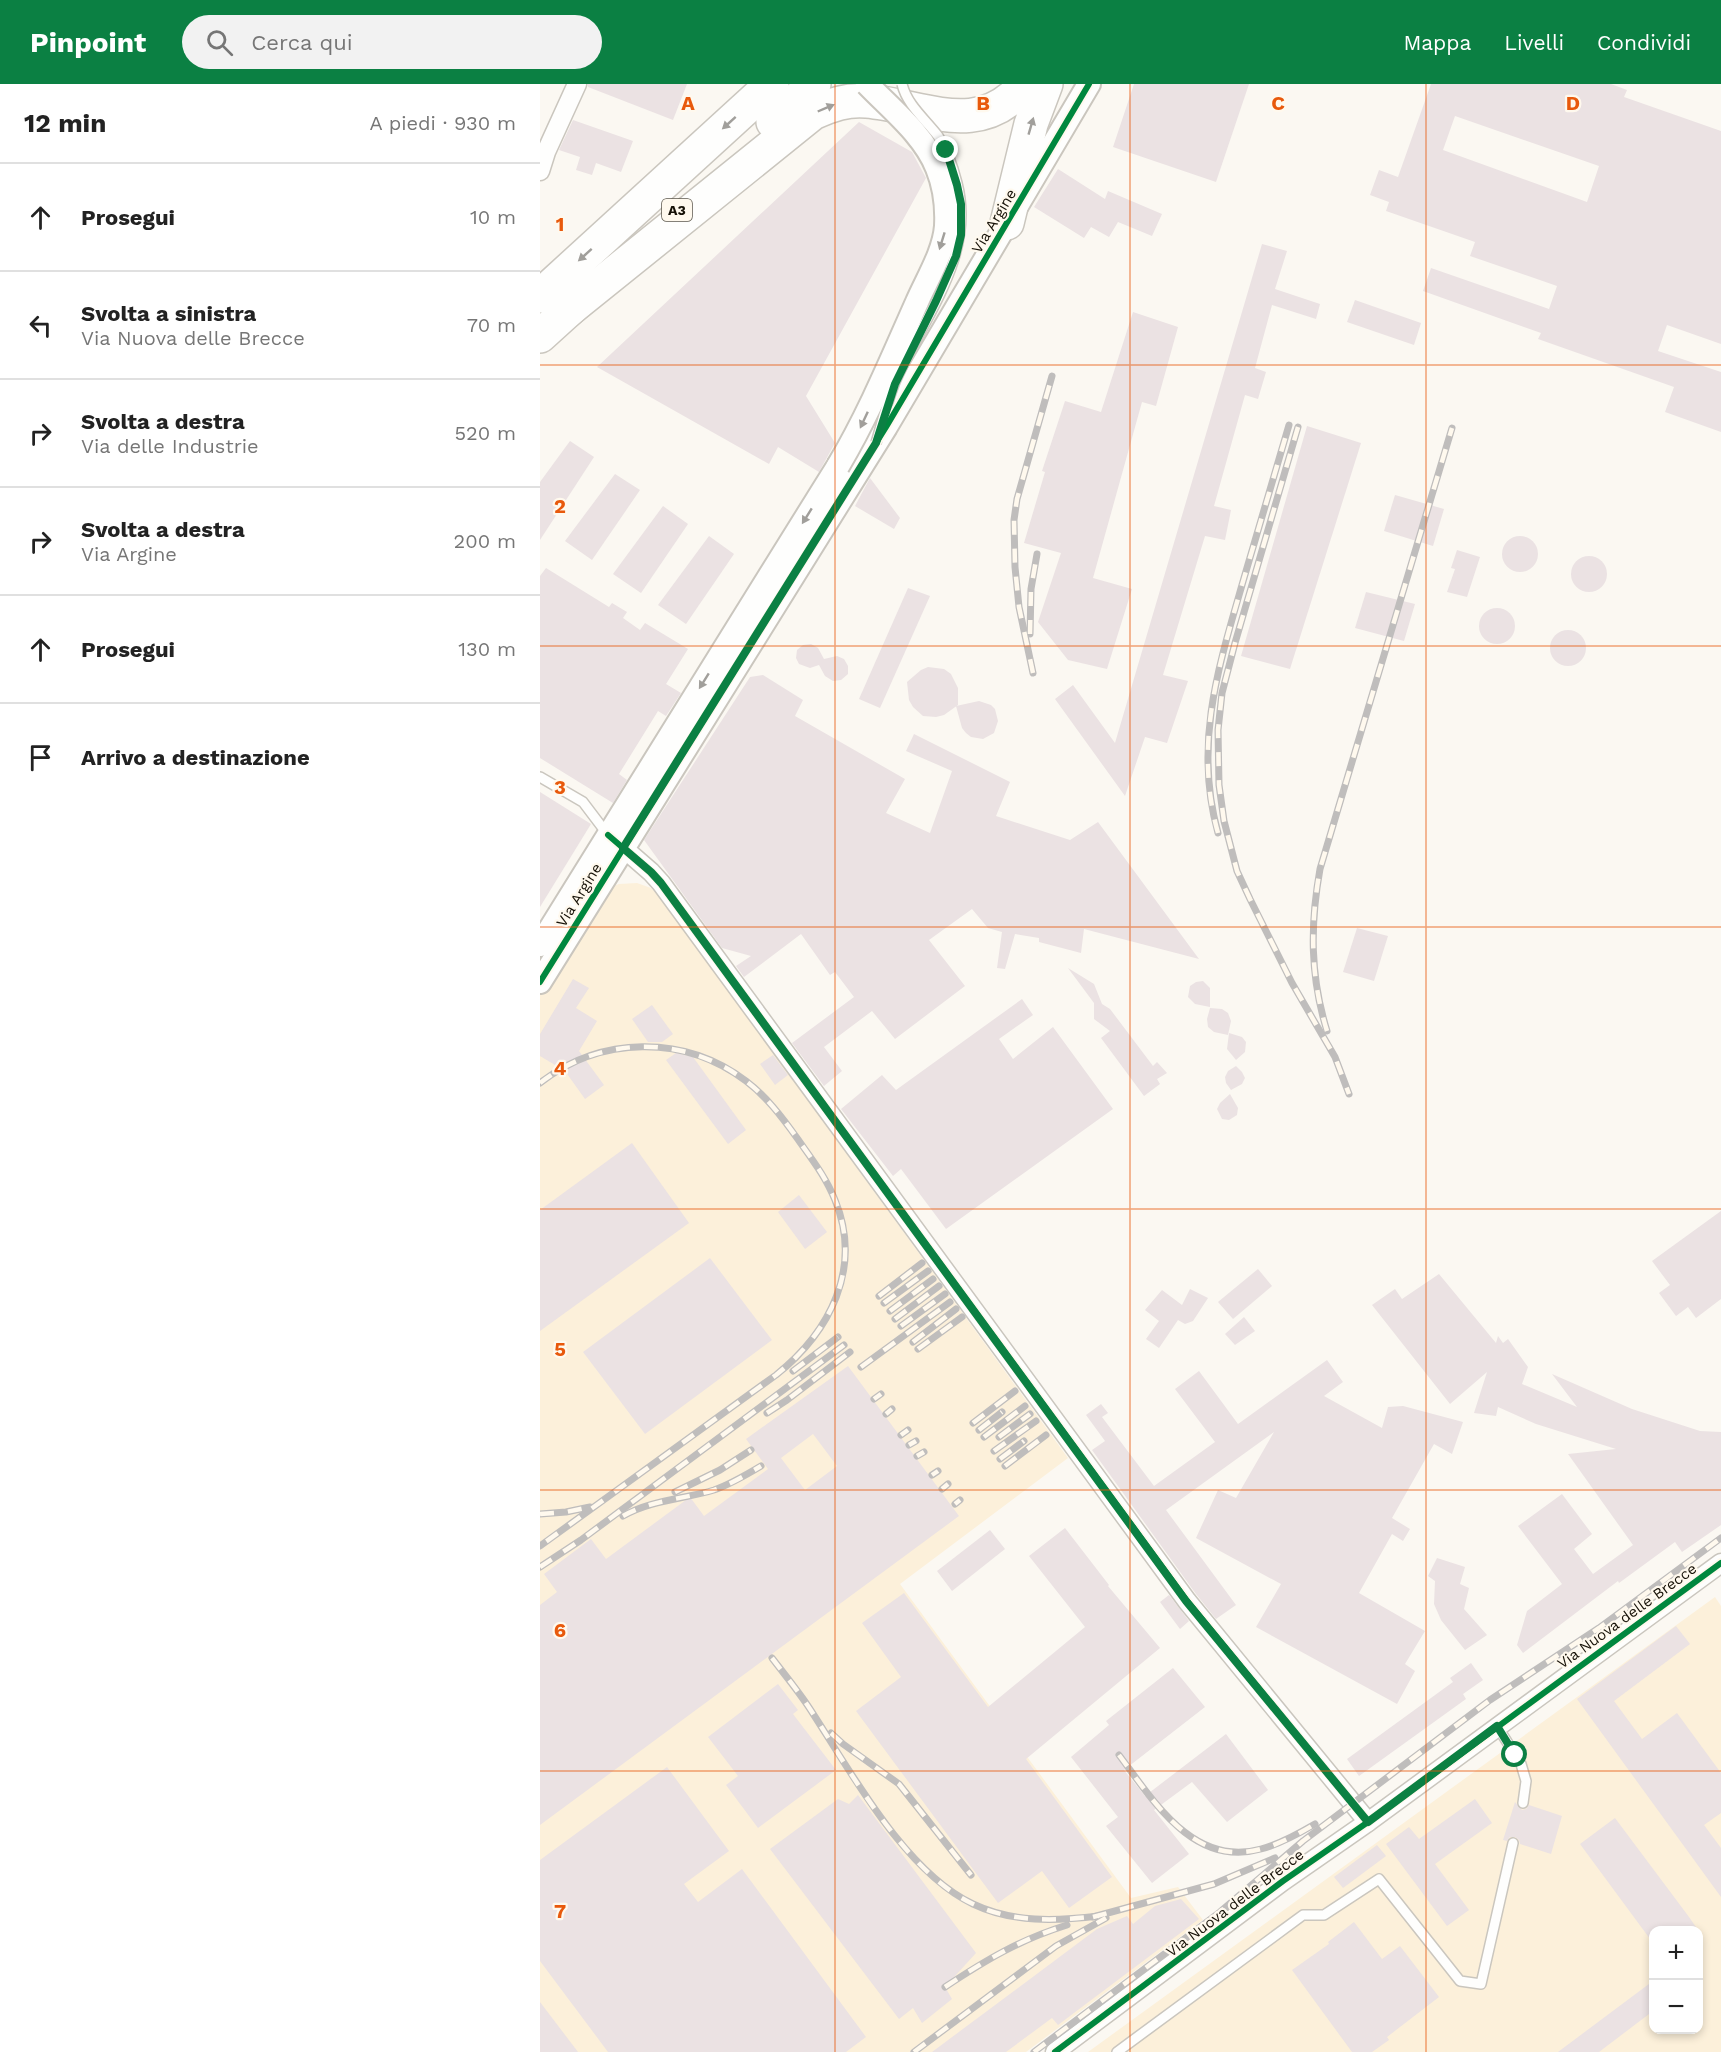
<!DOCTYPE html>
<html lang="it">
<head>
<meta charset="utf-8">
<style>
	body { margin:0; font-family:"Work Sans",sans-serif; background:#f2f2f2; color:#222 }
	.controls { position:absolute; right:18px; bottom:18px; display:grid; overflow:hidden; border-radius:12px; box-shadow:0 3px 9px #0003 }
	.controls button { width:54px; height:54px; display:grid; place-items:center; padding:0; border:0; border-bottom:2px solid #e0e0e0; background:#fff; color:#222; font:30px sans-serif }
	.stop { position:absolute; width:18px; height:18px; margin:-14px; border:4px solid #0b8043; border-radius:50%; background:#fff }
	.stop.end { background:#0b8043; border-color:#fff; box-shadow:0 2px 6px #0008 }
	.list { margin:0; padding:0; list-style:none }
	h2 { display:flex; justify-content:space-between; align-items:center; height:78px; margin:0; padding:0 24px; font-size:26px }
	h2 small { font-size:20px; font-weight:400; color:#767676 }
	.list li { display:grid; grid-template-columns:39px 1fr auto; gap:18px; align-items:center; box-sizing:border-box; height:108px; padding:0 24px; border-top:2px solid #e0e0e0 }
	.list b { display:block; font-size:22px; white-space:nowrap }
	.list p { margin:0; font-size:20px; white-space:nowrap; color:#767676 }
	.list em { font-size:20px; font-style:normal; color:#767676 }
	.icon { flex:none; width:33px; height:33px; fill:none; stroke:currentColor; stroke-width:2; stroke-linecap:round; stroke-linejoin:round }
	.map { position:relative; flex:none; width:1181px; height:1968px; overflow:hidden }
	header { display:flex; align-items:center; gap:36px; box-sizing:border-box; height:84px; padding:0 30px; background:#0b8043; color:#fff }
	header strong { font-size:28px }
	nav { display:flex; gap:33px; margin-inline-start:auto; font-size:21px }
	.search { width:420px; height:54px; background:#f2f2f2; display:flex; align-items:center; gap:15px; box-sizing:border-box; padding:0 21px; border-radius:33px; color:#767676; font-size:22px }
	main { display:flex }
	aside { flex:1; background:#fff }
	.map>svg:first-child { display:block }
</style>
</head>
<body>
<header>
<strong>Pinpoint</strong>
<div class="search"><svg class="icon" aria-label="search" viewBox="0 0 24 24"><circle cx="10" cy="10" r="6"/><path d="M15 15l6 6"/></svg>Cerca qui</div>
<nav><a>Mappa</a><a>Livelli</a><a>Condividi</a></nav>
</header>
<main>
<aside>
<h2>12 min<small>A piedi · 930 m</small></h2>
<ul class="list">
<li><svg class="icon" aria-label="ahead" viewBox="0 0 24 24"><path d="M12 20V5M6 11l6-6 6 6"/></svg><div><b>Prosegui</b></div><em>10 m</em></li>
<li><svg class="icon" aria-label="left" viewBox="0 0 24 24"><path d="M17 20v-9H6M10 6l-5 5 5 5"/></svg><div><b>Svolta a sinistra</b><p>Via Nuova delle Brecce</p></div><em>70 m</em></li>
<li><svg class="icon" aria-label="right" viewBox="0 0 24 24"><path d="M7 20v-9h11M14 6l5 5-5 5"/></svg><div><b>Svolta a destra</b><p>Via delle Industrie</p></div><em>520 m</em></li>
<li><svg class="icon" aria-label="right" viewBox="0 0 24 24"><path d="M7 20v-9h11M14 6l5 5-5 5"/></svg><div><b>Svolta a destra</b><p>Via Argine</p></div><em>200 m</em></li>
<li><svg class="icon" aria-label="ahead" viewBox="0 0 24 24"><path d="M12 20V5M6 11l6-6 6 6"/></svg><div><b>Prosegui</b></div><em>130 m</em></li>
<li><svg class="icon" aria-label="arrive" viewBox="0 0 24 24"><path d="M6 21V4h12l-3 4 3 4H6"/></svg><div><b>Arrivo a destinazione</b></div></li>
</ul>
</aside>
<div class="map">
<svg width="1181" height="1968" viewBox="0 0 1181 1968">
	<rect width="100%" height="100%" fill="#fbf8f2"/>
	<g fill="#fcf0da" fill-rule="evenodd">
		<polygon points="97,799 111,804 119,812 528,1374 360,1500 591,1814 638,1803 663,1836 486,1968 0,1968 0,911 55,821 68,804 79,800"/>
		<path d="M1175,1513L1181,1522V1968H548ZM1114,1846H1158V1946H1114Z"/>
	</g>
	<g fill="#ebe2e3" fill-rule="evenodd">
		<polygon points="48,0 147,0 133,36 48,3"/>
		<polygon points="594,0 709,0 676,98 573,63"/>
		<path d="M891,0H1071L1087,6L1084,13L1181,47V260L1127,241L1118,267L1181,288V348L1125,328L1134,303L998,255L1001,249L883,207L891,184L1009,225L1017,202L930,172L935,158L846,127L849,118L830,111L839,86L858,93ZM915,32L1059,82L1047,118L903,66Z"/>
		<polygon points="33,36 93,57 81,88 56,79 52,91 36,86 40,73 19,66"/>
		<polygon points="319,38 372,68 386,94 266,312 295,359 279,388 238,363 229,380 57,283"/>
		<polygon points="518,85 565,115 568,107 622,130 612,152 578,138 569,153 551,143 544,154 494,123"/>
		<polygon points="722,160 747,167 735,205 780,220 776,235 732,221 715,284 726,288 718,315 705,311 674,422 691,426 685,456 665,452 623,591 648,597 627,659 605,653 585,712 515,615 533,601 575,659"/>
		<polygon points="815,216 881,239 874,261 807,238"/>
		<polygon points="593,228 638,243 616,322 602,318 553,494 592,505 567,585 528,576 498,538 521,469 484,459 505,388 502,387 525,317 561,328"/>
		<polygon points="767,342 821,359 750,585 701,572"/>
		<polygon points="30,357 54,373 0,456 0,398"/>
		<polygon points="75,390 100,406 52,476 25,457"/>
		<polygon points="330,394 360,434 354,445 315,422"/>
		<polygon points="855,411 904,425 893,462 844,447"/>
		<polygon points="123,422 148,440 101,509 73,490"/>
		<polygon points="169,452 194,470 146,540 118,521"/>
		<circle cx="980" cy="470" r="18"/>
		<polygon points="917,466 940,473 927,513 907,508 915,485 911,484"/>
		<circle cx="1049" cy="490" r="18"/>
		<polygon points="6,484 69,523 72,519 87,528 83,534 100,546 105,539 148,565 126,600 141,609 126,632 118,627 79,690 87,696 73,719 0,674 0,492"/>
		<polygon points="368,504 390,512 340,624 319,615"/>
		<polygon points="826,508 875,520 864,557 815,544"/>
		<circle cx="957" cy="542" r="18"/>
		<circle cx="1028" cy="564" r="18"/>
		<polygon points="271,560 278,564 284,575 297,572 304,575 308,582 308,590 301,596 293,597 285,592 279,581 270,584 259,580 256,574 257,566 263,561"/>
		<polygon points="388,583 404,585 411,590 418,604 418,621 404,631 396,633 383,632 373,623 369,616 367,598 381,586"/>
		<polygon points="223,591 263,616 255,632 365,695 346,729 390,749 412,687 366,667 374,650 470,698 456,732 530,756 558,738 659,875 544,845 541,869 499,858 499,854 475,850 465,885 457,884 462,848 448,844 432,825 389,856 425,902 355,955 332,927 284,963 302,987 284,1002 252,959 314,913 295,888 290,891 261,850 204,893 196,882 211,872 182,864 104,756 210,593"/>
		<polygon points="439,617 451,621 455,625 458,637 454,649 443,655 431,653 426,649 422,644 416,622"/>
		<polygon points="0,708 51,740 0,823"/>
		<polygon points="817,844 848,852 834,897 803,888"/>
		<polygon points="528,884 554,900 562,920 570,925 613,982 617,978 627,989 617,995 620,1000 604,1012 561,954 570,947 554,935 554,919"/>
		<polygon points="33,895 49,904 36,924 57,937 39,967 64,1001 45,1015 25,987 0,972 0,950"/>
		<polygon points="663,897 670,904 670,923 655,920 648,913 650,902 656,898"/>
		<polygon points="482,915 493,931 459,955 473,975 513,943 573,1025 406,1145 361,1085 353,1092 301,1025 342,991 356,1006"/>
		<polygon points="112,921 133,950 122,958 108,958 92,935"/>
		<polygon points="670,924 682,925 688,929 691,937 688,951 674,948 668,943 667,935"/>
		<polygon points="689,949 702,953 706,958 705,968 696,976 687,965"/>
		<polygon points="136,969 153,973 206,1046 188,1060 126,976"/>
		<polygon points="233,971 248,991 235,1001 220,980"/>
		<polygon points="696,982 702,988 705,994 702,1000 691,1006 686,999 685,993 688,987"/>
		<polygon points="690,1010 698,1024 697,1031 689,1036 682,1035 677,1025 680,1019"/>
		<polygon points="92,1059 149,1139 0,1247 0,1126"/>
		<polygon points="259,1111 287,1148 265,1165 238,1128"/>
		<polygon points="1181,1127 1181,1215 1156,1234 1148,1223 1136,1232 1119,1209 1130,1201 1112,1177"/>
		<polygon points="170,1174 232,1256 105,1350 43,1268"/>
		<polygon points="718,1185 732,1202 693,1235 678,1218"/>
		<polygon points="899,1190 956,1259 958,1252 963,1259 968,1255 988,1283 982,1300 1037,1323 1012,1290 1092,1325 1160,1347 1181,1348 1181,1441 1142,1468 1135,1458 1079,1499 1078,1497 983,1569 977,1561 987,1527 1022,1500 978,1442 1022,1410 1052,1450 1034,1465 1053,1490 1093,1461 1028,1370 1076,1365 996,1340 958,1323 956,1332 934,1329 947,1288 910,1320 832,1221 855,1205 862,1215"/>
		<polygon points="650,1205 668,1214 653,1237 645,1240 638,1236 619,1264 606,1255 619,1237 605,1226 622,1206 642,1221"/>
		<polygon points="704,1233 715,1247 695,1261 685,1250"/>
		<polygon points="787,1276 803,1298 784,1312 842,1344 848,1323 863,1322 923,1338 912,1370 894,1360 852,1434 870,1445 863,1457 852,1450 819,1509 885,1547 865,1580 875,1587 857,1620 716,1543 741,1500 656,1454 678,1406 696,1414 734,1348 626,1426 696,1521 676,1535 656,1510 552,1366 565,1357 546,1331 561,1320 568,1329 562,1333 614,1402 675,1358 635,1305 659,1287 698,1340"/>
		<path d="M308,1282L419,1432L0,1741V1521L17,1508L4,1490L51,1455L66,1475L150,1413L164,1432L228,1385L206,1355ZM273,1350L297,1382L265,1406L241,1374Z"/>
		<polygon points="525,1444 569,1501 568,1502 620,1564 486,1675 572,1793 529,1824 502,1787 458,1819 316,1627 361,1593 322,1539 364,1509 448,1623 545,1543 489,1472"/>
		<polygon points="450,1446 465,1465 412,1507 397,1487"/>
		<polygon points="897,1474 925,1483 920,1500 929,1504 924,1525 947,1551 925,1566 901,1536 894,1520 895,1497 888,1492"/>
		<polygon points="629,1511 649,1537 640,1545 620,1518"/>
		<polygon points="1136,1542 1150,1560 1074,1617 1102,1655 1137,1629 1181,1689 1181,1729 1164,1741 1181,1764 1181,1813 1037,1615"/>
		<polygon points="931,1579 943,1596 923,1610 926,1615 819,1692 807,1675 913,1598 910,1594"/>
		<polygon points="633,1584 665,1623 584,1686 605,1712 686,1650 728,1706 687,1738 652,1698 614,1726 649,1770 612,1799 566,1742 578,1733 531,1673 569,1641 566,1637"/>
		<polygon points="238,1600 258,1626 253,1630 296,1686 218,1744 186,1701 198,1692 168,1653"/>
		<polygon points="127,1683 189,1767 144,1800 158,1818 202,1785 326,1953 306,1968 68,1968 0,1877 0,1776"/>
		<polygon points="318,1711 436,1869 405,1903 412,1915 382,1939 373,1924 359,1935 230,1765 298,1715 309,1720"/>
		<polygon points="935,1715 952,1739 895,1780 929,1826 907,1842 846,1760 869,1743 879,1755"/>
		<polygon points="975,1718 982,1726 986,1725 989,1721 1022,1732 1011,1770 980,1760 979,1756 975,1753 970,1753 967,1757 963,1756"/>
		<polygon points="1075,1734 1149,1833 1158,1846 1113,1846 1113,1859 1040,1760"/>
		<polygon points="837,1761 846,1772 803,1804 794,1793"/>
		<polygon points="641,1815 659,1835 518,1941 512,1934 466,1968 392,1968 557,1845 587,1832 593,1840 615,1822"/>
		<polygon points="814,1838 842,1875 860,1862 899,1913 847,1953 849,1956 832,1968 812,1968 752,1886 789,1860 788,1858"/>
		<polygon points="1113,1897 1113,1927 1059,1968 1018,1968"/>
		<polygon points="0,1918 38,1968 0,1968"/>
	</g>
	<g fill="none" stroke-linecap="round" stroke-linejoin="round">
		<defs>
			<g id="service">
				<polyline points="0,693 43,718 68,751"/>
				<polyline points="957,1642 981,1680 986,1697 983,1719"/>
				<polyline points="577,1968 763,1831 784,1831 839,1795 920,1897 941,1900 973,1759"/>
			</g>
			<g id="minor">
				<polyline points="0,87 6,68 37,0"/>
				<polyline points="73,755 111,788 121,799 647,1517 828,1738"/>
				<polyline points="515,1968 743,1797 828,1738 1181,1479"/>
			</g>
			<g id="tertiary">
				<polyline points="0,861 298,382"/>
				<polyline points="0,898 346,343 549,0"/>
			</g>
			<g id="motorway">
				<polyline points="233,38 274,0"/>
				<polyline points="467,139 491,40 506,0"/>
				<polyline points="0,212 232,0"/>
				<path d="M26,228L273,29C291,21 307,15 327,17C384,22 440,56 485,0"/>
				<polyline points="0,252 43,213"/>
			</g>
		</defs>
		<use href="#service" stroke="#cac6be" stroke-width="12"/>
		<use href="#minor" stroke="#cac6be" stroke-width="21"/>
		<use href="#tertiary" stroke="#cac6be" stroke-width="26"/>
		<use href="#motorway" stroke="#cac6be" stroke-width="36"/>
		<use href="#service" stroke="#fefefd" stroke-width="9"/>
		<use href="#minor" stroke="#fefefd" stroke-width="18"/>
		<use href="#tertiary" stroke="#fefefd" stroke-width="22"/>
		<use href="#motorway" stroke="#fefefd" stroke-width="33"/>
		<defs>
			<g id="rail">
				<polyline points="758,343 695,559 682,609 678,646 679,701 684,737 697,787 710,815 752,899 795,973 809,1010"/>
				<polyline points="490,550 491,505 497,470"/>
				<polyline points="493,589 479,523 475,483 474,436 477,415 512,292"/>
				<path d="M678,749C653,659 679,581 704,494C719,443 734,392 749,341"/>
				<path d="M787,947C770,892 770,841 780,785L912,344"/>
				<path d="M0,999C60,952 144,950 206,997C226,1012 242,1033 257,1054C271,1074 286,1093 295,1116C323,1184 290,1248 236,1291L0,1462"/>
				<polyline points="339,1212 382,1179"/>
				<polyline points="344,1219 388,1187"/>
				<polyline points="350,1227 393,1195"/>
				<polyline points="355,1235 399,1202"/>
				<polyline points="361,1242 405,1210"/>
				<polyline points="373,1258 416,1225"/>
				<polyline points="378,1265 422,1233"/>
				<polyline points="321,1283 410,1218"/>
				<polyline points="253,1287 298,1253"/>
				<polyline points="334,1315 341,1310"/>
				<polyline points="227,1329 247,1316 310,1268"/>
				<polyline points="346,1330 352,1325"/>
				<polyline points="433,1339 475,1307"/>
				<polyline points="439,1346 462,1328"/>
				<polyline points="361,1351 368,1346"/>
				<polyline points="444,1353 485,1322"/>
				<polyline points="459,1353 490,1330"/>
				<polyline points="369,1361 376,1357"/>
				<polyline points="454,1367 496,1337"/>
				<polyline points="377,1372 384,1368"/>
				<polyline points="460,1375 484,1357"/>
				<polyline points="465,1382 506,1351"/>
				<polyline points="392,1391 398,1387"/>
				<polyline points="402,1405 408,1400"/>
				<polyline points="135,1408 180,1386 211,1366"/>
				<polyline points="415,1420 420,1416"/>
				<polyline points="0,1430 26,1428 50,1423"/>
				<path d="M83,1432C111,1416 144,1415 174,1406C191,1400 206,1391 221,1382"/>
				<polyline points="0,1483 41,1456 304,1261"/>
				<path d="M232,1574C245,1591 259,1608 270,1625C311,1688 365,1788 433,1820C473,1839 516,1837 559,1832"/>
				<polyline points="291,1649 303,1660 359,1700 431,1791"/>
				<path d="M579,1671C613,1716 653,1784 721,1765C740,1760 758,1750 775,1740"/>
				<polyline points="553,1833 674,1800 735,1774"/>
				<path d="M405,1903C446,1876 479,1856 527,1841"/>
				<polyline points="374,1968 516,1862 566,1834"/>
				<polyline points="494,1968 680,1828 763,1757 950,1616 1059,1544 1181,1454"/>
			</g>
		</defs>
		<use href="#rail" stroke="#bfbdbc" stroke-width="7"/>
		<use href="#rail" stroke="#fff9ee" stroke-width="4.5" stroke-dasharray="14" stroke-linecap="butt"/>
		<defs>
			<path id="service-bridge" d="M336,359C342,339 347,318 355,298C383,233 436,173 417,99C413,83 407,66 398,52C385,35 367,21 362,0"/>
			<path id="tertiary-bridge" d="M298,382C329,330 352,274 377,218C387,195 404,168 406,142C407,122 404,101 397,84C384,51 351,25 327,0"/>
		</defs>
		<use href="#service-bridge" stroke="#cac6be" stroke-width="12" stroke-linecap="butt"/>
		<use href="#tertiary-bridge" stroke="#cac6be" stroke-width="26" stroke-linecap="butt"/>
		<use href="#service-bridge" stroke="#fefefd" stroke-width="9"/>
		<use href="#tertiary-bridge" stroke="#fefefd" stroke-width="22"/>
		<defs>
			<g id="cycleway">
				<polyline points="68,751 111,788 121,799 647,1517 828,1738"/>
				<polyline points="0,898 346,343 549,0"/>
				<polyline points="515,1968 743,1797 828,1738 1181,1479"/>
			</g>
		</defs>
		<use href="#cycleway" stroke="#fff9ee" stroke-width="10"/>
		<use href="#cycleway" stroke="#00873e" stroke-width="6"/>
	</g>
	<defs><path id="oneway-solid" d="M-6-.8H1V-3.2L6.5 0L1 3.2V.8H-6Z" transform="scale(1.5)"/></defs>
	<g fill="#a19f9b">
		<use href="#oneway-solid" transform="translate(286 24) rotate(-23)"/>
		<use href="#oneway-solid" transform="translate(189 39) rotate(138)"/>
		<use href="#oneway-solid" transform="translate(491 42) rotate(-74)"/>
		<use href="#oneway-solid" transform="translate(402 157) rotate(107)"/>
		<use href="#oneway-solid" transform="translate(45 171) rotate(138)"/>
		<use href="#oneway-solid" transform="translate(324 336) rotate(115)"/>
		<use href="#oneway-solid" transform="translate(267 432) rotate(122)"/>
		<use href="#oneway-solid" transform="translate(164 597) rotate(122)"/>
	</g>
	<g fill="none" stroke-linecap="round" stroke-linejoin="round">
		<polyline stroke="#0b8043" stroke-width="8" points="406,66 417,101 421,120 421,151 416,172 396,217 355,300 336,359 83,764 111,788 121,799 646,1517 828,1738 957,1642 975,1671"/>
	</g>
	<path fill="none" stroke="#e8590c" stroke-width="1.5" stroke-opacity="0.55" d="M295,0V1968M590,0V1968M886,0V1968M0,281H1181M0,562H1181M0,843H1181M0,1125H1181M0,1406H1181M0,1687H1181"/>
	<g text-anchor="middle" dominant-baseline="central" stroke-width="4.5" stroke-linejoin="round" paint-order="stroke">
		<rect fill="#fff9ee" stroke="#5c574c" stroke-width="1.5" x="122" y="115" width="30" height="22" rx="4.5"/>
		<g font-size="14" font-weight="bold" fill="#161107">
			<text x="137" y="126">A3</text>
		</g>
		<g font-size="15" fill="#161107" stroke="#fff9ee">
			<text transform="translate(454 137) rotate(-59)">Via Argine</text>
			<text transform="translate(39 811) rotate(-58)">Via Argine</text>
			<text transform="translate(1087 1532) rotate(-36)">Via Nuova delle Brecce</text>
			<text transform="translate(695 1819) rotate(-37)">Via Nuova delle Brecce</text>
		</g>
	</g>
	<g font-size="20" text-anchor="middle" font-weight="bold" fill="#e8590c" stroke="#fff9ee" stroke-width="4.5" stroke-linejoin="round" paint-order="stroke">
		<text x="148" y="26">A</text>
		<text x="443" y="26">B</text>
		<text x="738" y="26">C</text>
		<text x="1033" y="26">D</text>
		<text x="20" y="147">1</text>
		<text x="20" y="429">2</text>
		<text x="20" y="710">3</text>
		<text x="20" y="991">4</text>
		<text x="20" y="1272">5</text>
		<text x="20" y="1553">6</text>
		<text x="20" y="1834">7</text>
	</g>
</svg>
<div class="controls">
<button>+</button>
<button>−</button>
</div>
<div class="stop" style="left:975px;top:1671px"></div>
<div class="stop end" style="left:406px;top:66px"></div>
</div>
</main>
</body>
</html>
